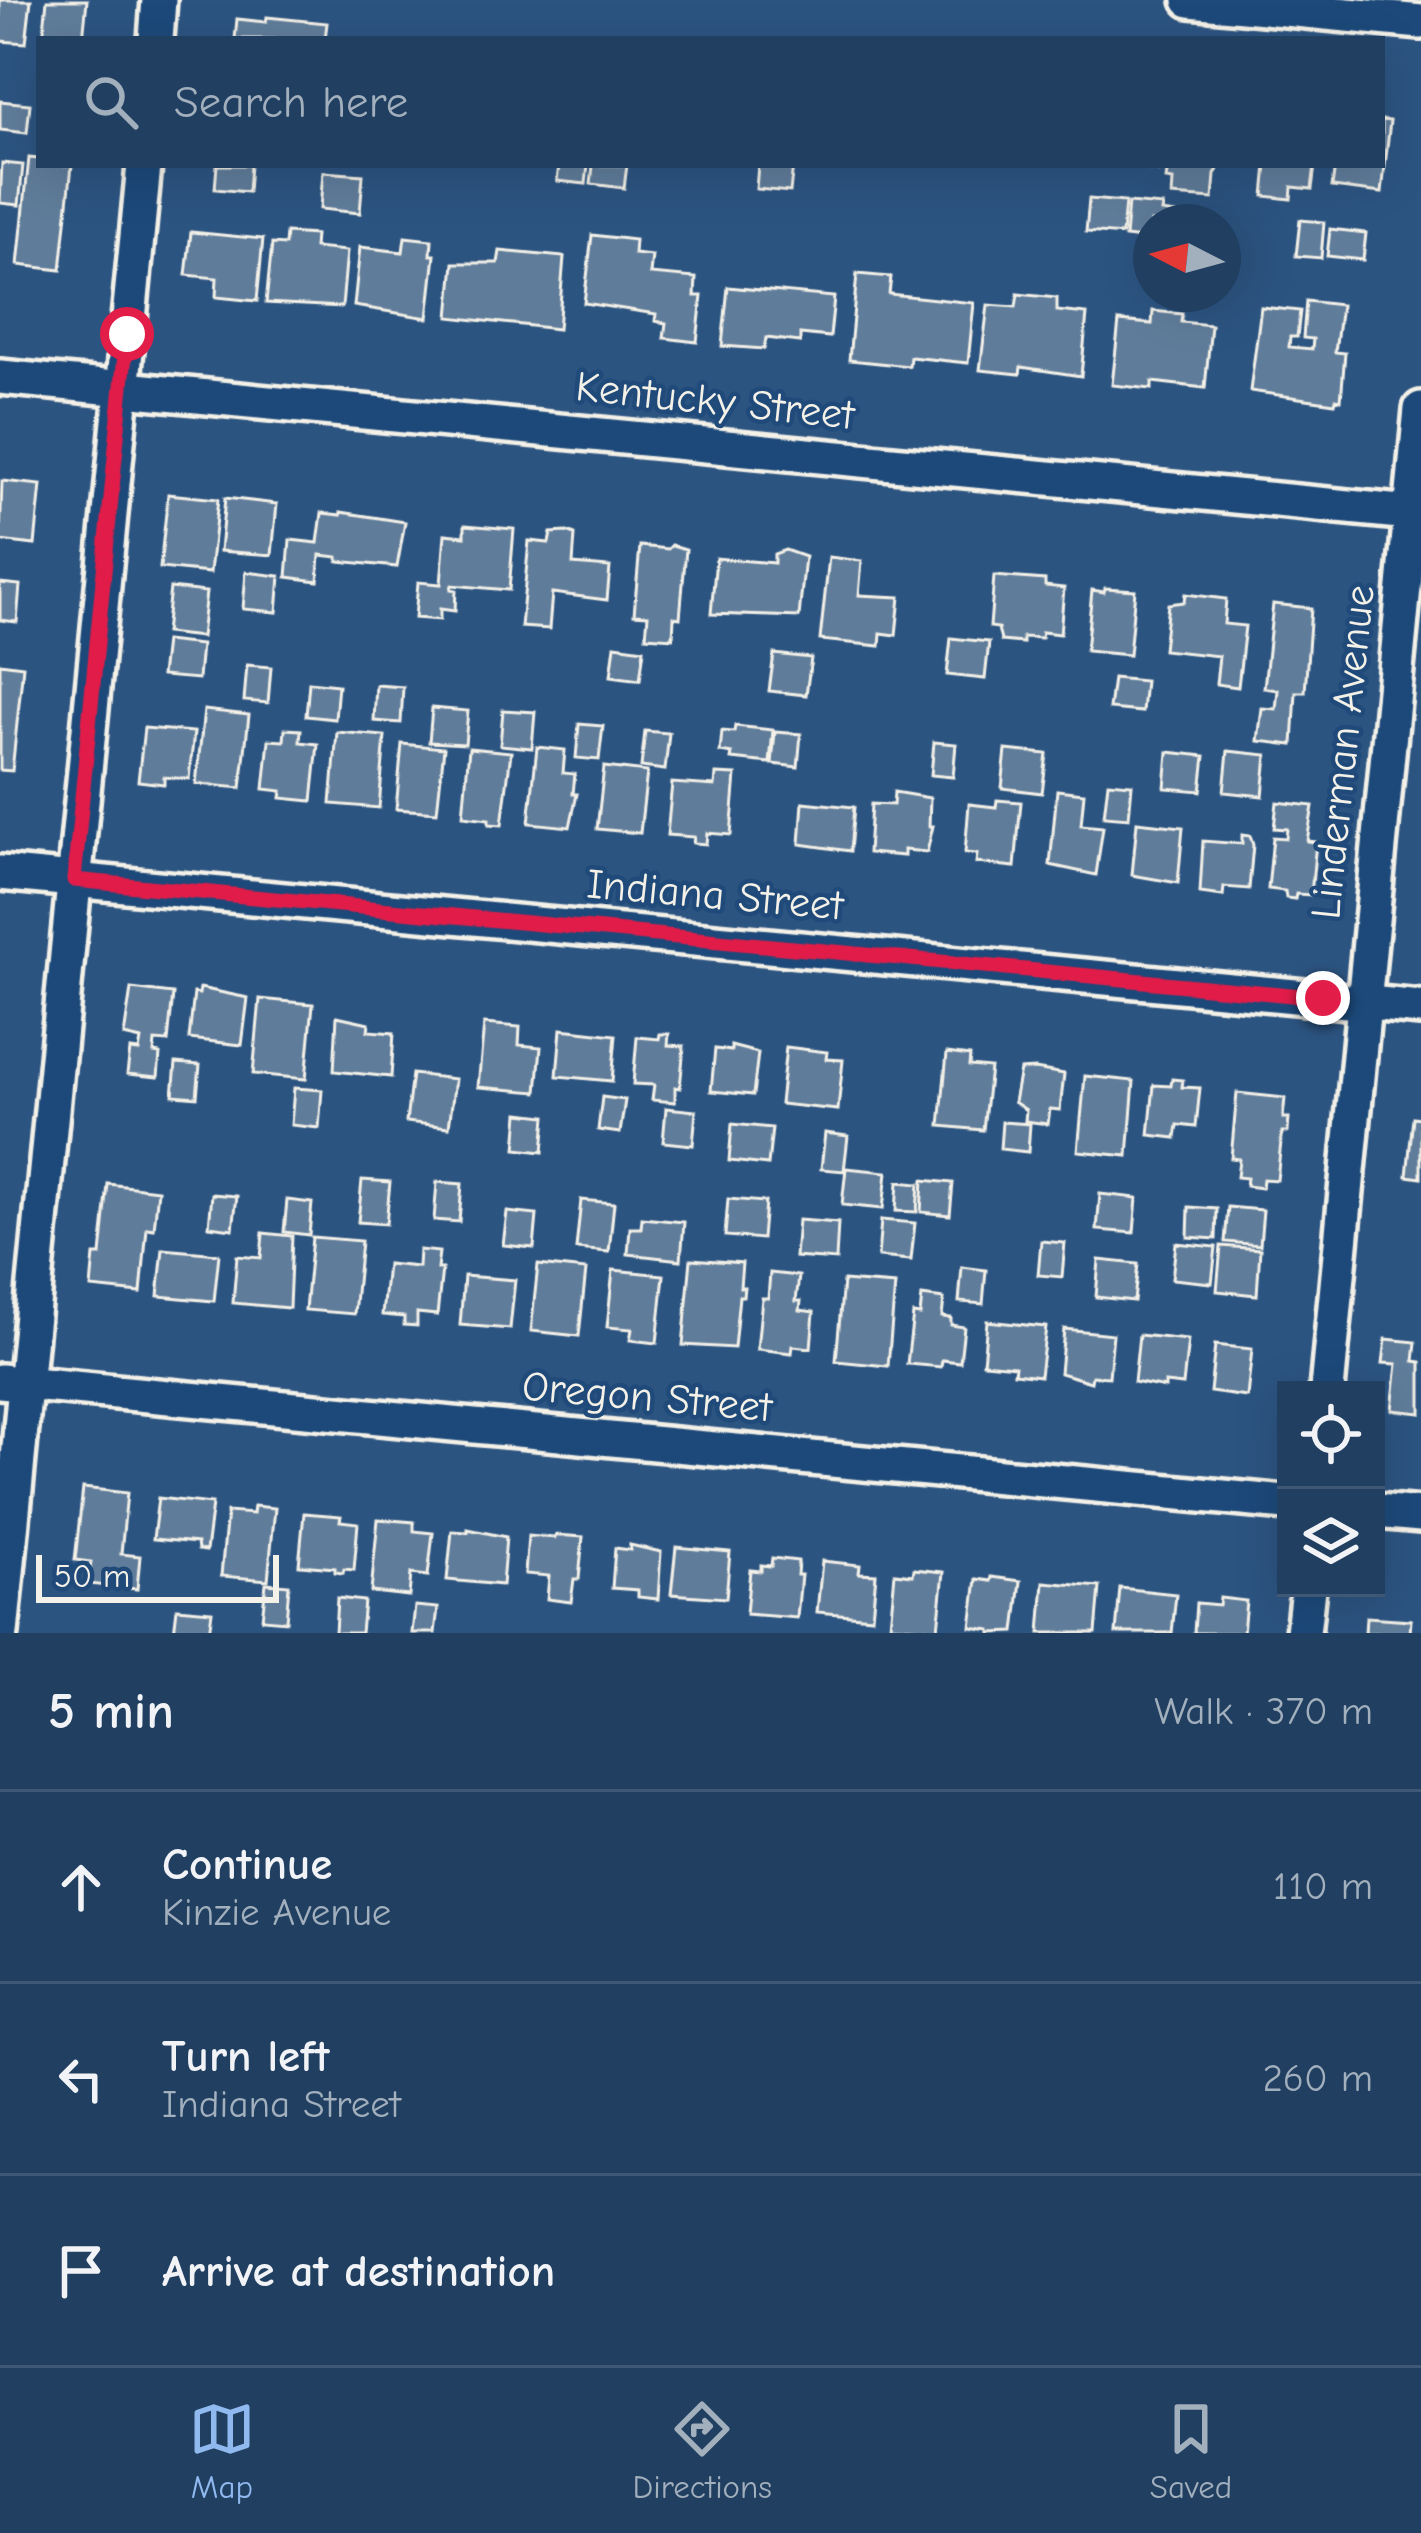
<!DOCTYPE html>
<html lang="en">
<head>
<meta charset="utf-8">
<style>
	body { margin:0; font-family:"Comic Neue",sans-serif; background:#294667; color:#f1f3f6 }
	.controls { position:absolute; right:36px; bottom:36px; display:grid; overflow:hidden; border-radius:0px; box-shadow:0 12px 48px #0002 }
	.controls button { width:108px; height:108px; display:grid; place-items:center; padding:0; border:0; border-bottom:3px solid #3e5876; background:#213f61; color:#f1f3f6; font:60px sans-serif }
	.compass { position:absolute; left:1133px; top:204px; width:108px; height:108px; border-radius:50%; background:#213f61; box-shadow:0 12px 48px #0002; rotate:276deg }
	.scale { position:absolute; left:36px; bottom:30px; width:243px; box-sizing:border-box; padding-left:12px; border:6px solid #f4f1e8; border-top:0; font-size:33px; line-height:42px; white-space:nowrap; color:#f4f1e8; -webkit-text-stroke:9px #1f4a7a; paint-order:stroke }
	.stop { position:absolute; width:36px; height:36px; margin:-27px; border:9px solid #e11d48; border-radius:50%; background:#fff }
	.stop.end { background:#e11d48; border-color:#fff; box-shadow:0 3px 12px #0008 }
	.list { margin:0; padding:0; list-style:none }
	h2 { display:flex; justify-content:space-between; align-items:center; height:156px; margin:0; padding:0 48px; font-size:51px }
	h2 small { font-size:39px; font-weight:400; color:#a2afbd }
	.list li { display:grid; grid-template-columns:78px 1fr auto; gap:36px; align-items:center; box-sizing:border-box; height:192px; padding:0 48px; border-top:3px solid #3e5876 }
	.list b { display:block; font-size:45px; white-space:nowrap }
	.list p { margin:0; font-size:39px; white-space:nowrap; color:#a2afbd }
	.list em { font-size:39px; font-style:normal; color:#a2afbd }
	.icon { flex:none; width:66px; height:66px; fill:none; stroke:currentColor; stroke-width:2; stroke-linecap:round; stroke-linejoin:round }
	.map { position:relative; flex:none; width:1421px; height:1633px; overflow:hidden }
	.search { position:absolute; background:#213f61; box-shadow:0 12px 48px #0002; left:36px; right:36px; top:36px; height:132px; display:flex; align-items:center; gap:30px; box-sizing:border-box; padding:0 42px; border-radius:0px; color:#a2afbd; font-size:45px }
	.sheet { height:732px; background:#213f61 }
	nav { display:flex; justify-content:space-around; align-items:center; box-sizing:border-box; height:168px; border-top:3px solid #3e5876; background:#213f61; font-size:33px; color:#a2afbd }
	nav a { display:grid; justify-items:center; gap:6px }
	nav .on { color:#90b9f0 }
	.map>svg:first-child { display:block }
</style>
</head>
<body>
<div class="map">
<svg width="1421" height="1633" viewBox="0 0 1421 1633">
	<rect width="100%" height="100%" fill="#2c5481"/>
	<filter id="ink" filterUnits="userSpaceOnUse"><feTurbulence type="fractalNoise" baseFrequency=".00833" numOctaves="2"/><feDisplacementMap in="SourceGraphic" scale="24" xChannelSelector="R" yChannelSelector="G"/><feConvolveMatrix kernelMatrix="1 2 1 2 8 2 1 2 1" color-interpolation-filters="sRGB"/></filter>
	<g filter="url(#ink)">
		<g fill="#5e7b9a" stroke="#f4f1e8" stroke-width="3">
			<polygon points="0,0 31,0 26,43 0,41"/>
			<polygon points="47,0 87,0 83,39 43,39"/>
			<polygon points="267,17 327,23 325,39 235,39 237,19 266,22"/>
			<polygon points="0,101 30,104 27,133 0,130"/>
			<polygon points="1382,120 1390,121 1382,193 1332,187 1335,165 1382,165"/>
			<polygon points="29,158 39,159 39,165 72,165 61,270 18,265"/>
			<polygon points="2,163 23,165 19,205 0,203"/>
			<polygon points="217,165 250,165 248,192 215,189"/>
			<polygon points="559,165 588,165 586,184 557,181"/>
			<polygon points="593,165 627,165 624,188 591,184"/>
			<polygon points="758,165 793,165 790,192 756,189"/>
			<polygon points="1150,165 1220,165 1215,175 1213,199 1172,196 1173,181 1166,180 1167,172 1150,170"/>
			<polygon points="1267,165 1315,165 1312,189 1292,187 1291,199 1264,196"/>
			<polygon points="323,172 363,175 360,213 320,209"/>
			<polygon points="1089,199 1125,202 1122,235 1086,232"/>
			<polygon points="1128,203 1163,206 1162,212 1176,214 1175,222 1151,222 1151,240 1125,237"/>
			<polygon points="1300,220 1324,222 1321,258 1296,256"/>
			<polygon points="1330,229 1366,233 1363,260 1327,256"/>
			<polygon points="191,232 263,239 257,301 216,297 217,278 186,275"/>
			<polygon points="286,233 315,235 314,248 347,251 342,307 266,303 272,244 285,245"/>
			<polygon points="592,235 635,240 634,254 652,256 650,274 696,278 695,296 702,296 697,342 664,338 666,323 655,321 656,314 584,303"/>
			<polygon points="405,237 432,240 431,255 435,255 428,318 354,306 360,247 403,252"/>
			<polygon points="500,251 564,257 558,329 449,317 454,263 498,263"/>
			<polygon points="857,274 891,277 889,294 974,303 968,363 910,357 909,366 849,360"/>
			<polygon points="728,287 834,297 830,337 800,334 800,342 766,338 764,349 722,346"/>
			<polygon points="1018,294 1057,298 1057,311 1087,314 1081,376 1021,367 1020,374 980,370 988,305 1016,307"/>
			<polygon points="1306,301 1341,305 1335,352 1345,353 1341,400 1336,399 1335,403 1250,391 1261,307 1300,311 1297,337 1290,337 1289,347 1312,349 1313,339 1303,338"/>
			<polygon points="1153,311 1182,314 1181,322 1211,325 1205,388 1152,382 1152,389 1112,385 1119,321 1152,324"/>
			<polygon points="2,481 41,485 35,545 0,541"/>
			<polygon points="168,494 218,499 210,573 160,568"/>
			<polygon points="225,498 277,504 272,555 220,551"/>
			<polygon points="341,512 405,522 397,567 338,561 338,557 320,555 318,581 287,577 290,540 318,543 322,513 341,515"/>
			<polygon points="465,525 514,529 509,590 452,585 451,589 456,590 455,611 440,609 440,620 415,618 418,582 441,584 445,534 465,536"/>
			<polygon points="567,532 575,535 573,564 610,567 607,600 552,593 549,629 521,627 529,541 549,543 551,533"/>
			<polygon points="672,545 686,549 680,618 674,617 673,638 646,636 648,615 634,614 640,546 668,549"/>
			<polygon points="785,550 805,557 799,617 711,614 716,558 774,563 774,554"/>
			<polygon points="829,557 862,561 859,595 900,597 896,635 881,633 880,646 820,640"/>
			<polygon points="246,572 280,576 277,612 243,609"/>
			<polygon points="994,576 1045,580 1045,586 1064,588 1060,634 1042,632 1041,638 1023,637 1023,643 1001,641 998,628 990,627"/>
			<polygon points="0,583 20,585 17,622 0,620"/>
			<polygon points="170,588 206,592 201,637 165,633"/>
			<polygon points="1105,588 1135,590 1129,655 1086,651 1092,590 1104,592"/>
			<polygon points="1185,594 1226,599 1224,624 1245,626 1238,687 1216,684 1219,656 1163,650 1168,604 1184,602"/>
			<polygon points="1273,604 1311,608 1305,692 1296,692 1293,745 1258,741 1262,708 1276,709 1278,690 1264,688"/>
			<polygon points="951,638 989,642 985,679 947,675"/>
			<polygon points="165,641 201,645 198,679 161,676"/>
			<polygon points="615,645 644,649 640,680 611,676"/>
			<polygon points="774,654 811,658 806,695 769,691"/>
			<polygon points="0,663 23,666 12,771 0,770"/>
			<polygon points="247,665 271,667 268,703 244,701"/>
			<polygon points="1113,678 1145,681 1142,712 1109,709"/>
			<polygon points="309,682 338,685 335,719 306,716"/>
			<polygon points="376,685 403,687 401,723 374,721"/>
			<polygon points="432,708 468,711 465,744 429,742"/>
			<polygon points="204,710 249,715 241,788 196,784"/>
			<polygon points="503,710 535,712 532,748 500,745"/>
			<polygon points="579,724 603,726 599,760 576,758"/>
			<polygon points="735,726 773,730 770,763 731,759 732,754 720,752 722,731 734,732"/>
			<polygon points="144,728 194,732 189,779 164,777 164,784 138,781"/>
			<polygon points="285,729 301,730 300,742 318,744 312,801 281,798 282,791 264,789 269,740 284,741"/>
			<polygon points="645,731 669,733 665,770 641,767"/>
			<polygon points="337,732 385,736 379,808 331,804"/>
			<polygon points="775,732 801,734 798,767 772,764"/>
			<polygon points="934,742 956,744 953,777 931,775"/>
			<polygon points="402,744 444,748 437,812 396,809"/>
			<polygon points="537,747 565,750 563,773 575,774 573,794 577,794 570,827 529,823"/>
			<polygon points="469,748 511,752 502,825 489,824 489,819 463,816"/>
			<polygon points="1006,750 1047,754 1042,793 1002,788"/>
			<polygon points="1228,751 1267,755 1263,796 1224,792"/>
			<polygon points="1168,752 1205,756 1201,791 1165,788"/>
			<polygon points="604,767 647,772 640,833 597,829"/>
			<polygon points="716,774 736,775 731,835 707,833 706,844 693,843 694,837 667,835 672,783 715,786"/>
			<polygon points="1108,782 1132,784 1129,818 1104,816"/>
			<polygon points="1057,790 1084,793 1081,825 1103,827 1096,875 1050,865"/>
			<polygon points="894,792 930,798 929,826 933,826 927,852 904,850 904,856 868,853 871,804 893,805"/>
			<polygon points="997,800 1021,802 1015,867 976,863 977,854 965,853 969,804 996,807"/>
			<polygon points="803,802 854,807 850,851 800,844"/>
			<polygon points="1277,802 1313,806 1307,841 1316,842 1311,895 1296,894 1295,899 1286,898 1285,891 1268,889 1273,837 1286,838 1287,829 1274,828"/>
			<polygon points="1137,822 1183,827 1178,883 1132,875"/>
			<polygon points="1242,835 1250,836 1253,845 1249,889 1224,887 1223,896 1200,893 1203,841 1242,844"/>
			<polygon points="200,988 248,998 242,1045 189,1039 194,993 199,994"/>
			<polygon points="131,989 173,994 168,1042 155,1041 154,1053 160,1054 158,1077 127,1074 130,1050 139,1051 141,1040 124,1036"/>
			<polygon points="260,999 313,1004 306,1079 253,1074"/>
			<polygon points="337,1016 369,1023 368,1031 394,1033 391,1077 334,1071"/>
			<polygon points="484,1024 520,1027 519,1045 541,1047 537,1092 478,1087"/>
			<polygon points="561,1029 616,1035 612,1081 557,1076"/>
			<polygon points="660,1034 669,1034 668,1045 684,1046 680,1088 675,1087 675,1102 652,1100 654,1085 633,1084 637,1037 659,1039"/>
			<polygon points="731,1046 758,1053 753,1095 711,1091 715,1049 731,1051"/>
			<polygon points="786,1047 827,1052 826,1059 843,1060 838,1110 780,1104"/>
			<polygon points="947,1053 970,1056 969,1066 990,1068 983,1130 940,1126"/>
			<polygon points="176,1063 200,1065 197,1097 173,1095"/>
			<polygon points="1035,1069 1064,1074 1060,1110 1050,1109 1048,1124 1025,1121 1026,1110 1014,1102 1020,1070"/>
			<polygon points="412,1074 455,1079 449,1127 406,1122"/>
			<polygon points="1085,1076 1134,1081 1128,1156 1078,1151"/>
			<polygon points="1172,1079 1183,1080 1182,1087 1200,1088 1196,1127 1178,1125 1176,1138 1149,1135 1154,1085 1171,1086"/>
			<polygon points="294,1088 322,1090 319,1128 291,1125"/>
			<polygon points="1237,1093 1285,1098 1283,1118 1289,1118 1288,1132 1282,1132 1277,1180 1263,1179 1262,1188 1246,1186 1247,1178 1237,1177 1239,1159 1231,1158"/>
			<polygon points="602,1097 625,1100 620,1133 598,1130"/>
			<polygon points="666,1108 696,1111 693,1145 663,1142"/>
			<polygon points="519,1113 546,1116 543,1152 516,1149"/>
			<polygon points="1413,1117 1421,1118 1421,1178 1407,1176"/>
			<polygon points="1002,1122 1030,1124 1028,1152 1000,1149"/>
			<polygon points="732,1124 772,1128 768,1165 729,1161"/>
			<polygon points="825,1133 848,1136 844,1171 821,1169"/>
			<polygon points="846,1168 887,1172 883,1209 842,1205"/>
			<polygon points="362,1180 390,1182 386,1224 358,1222"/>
			<polygon points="923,1180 953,1183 950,1215 921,1212"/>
			<polygon points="437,1182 462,1184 459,1222 434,1220"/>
			<polygon points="898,1182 919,1184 917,1212 896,1211"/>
			<polygon points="108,1184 158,1190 154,1229 147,1228 141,1293 91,1288 94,1255 101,1255"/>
			<polygon points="212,1194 237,1196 233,1229 209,1226"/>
			<polygon points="1100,1194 1137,1198 1134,1233 1097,1230"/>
			<polygon points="728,1199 765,1202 762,1239 725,1236"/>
			<polygon points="287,1200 312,1203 309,1235 284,1232"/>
			<polygon points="581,1200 614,1203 609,1252 576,1249"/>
			<polygon points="1189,1207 1217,1209 1216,1239 1188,1237"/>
			<polygon points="1228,1207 1263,1210 1260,1245 1225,1242"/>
			<polygon points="507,1212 537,1215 534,1248 503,1245"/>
			<polygon points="642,1218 684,1222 681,1260 628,1254 630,1228 641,1228"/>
			<polygon points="798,1220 838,1223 836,1260 795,1257"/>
			<polygon points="881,1220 915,1223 911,1260 878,1257"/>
			<polygon points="263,1233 292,1236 289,1308 233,1303 237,1256 261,1258"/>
			<polygon points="312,1237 361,1241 354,1314 305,1310"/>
			<polygon points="1041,1241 1065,1243 1062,1277 1038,1275"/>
			<polygon points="1176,1243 1216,1247 1212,1283 1172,1279"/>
			<polygon points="1221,1246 1260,1249 1257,1295 1217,1291"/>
			<polygon points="163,1249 219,1254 214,1301 158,1296"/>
			<polygon points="419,1250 439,1252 437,1269 442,1269 437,1315 417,1313 417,1326 404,1325 404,1317 382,1315 387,1264 418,1267"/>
			<polygon points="691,1259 742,1263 740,1287 744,1287 743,1296 739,1296 734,1348 683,1345"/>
			<polygon points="1099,1260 1138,1264 1134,1301 1096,1297"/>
			<polygon points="538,1265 586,1270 579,1336 531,1331"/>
			<polygon points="962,1267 986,1270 983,1304 959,1302"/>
			<polygon points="613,1270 664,1275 657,1343 630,1340 632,1329 607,1327"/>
			<polygon points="770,1273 799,1276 796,1301 801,1301 800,1310 814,1312 811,1348 793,1346 792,1353 757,1349 762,1298 768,1298"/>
			<polygon points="464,1276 515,1280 510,1329 460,1325"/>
			<polygon points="843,1281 895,1285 888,1366 836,1361"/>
			<polygon points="922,1296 944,1299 942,1317 951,1318 951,1325 964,1327 960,1362 942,1360 941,1367 907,1364 913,1314 920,1315"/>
			<polygon points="987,1321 1046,1327 1040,1376 1014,1373 1015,1366 983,1363"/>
			<polygon points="1064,1329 1113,1334 1109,1377 1092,1376 1091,1382 1060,1373"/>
			<polygon points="1139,1335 1188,1340 1183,1385 1165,1383 1165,1388 1134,1382"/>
			<polygon points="1386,1339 1416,1342 1414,1361 1421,1362 1421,1413 1392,1410 1397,1364 1383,1363"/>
			<polygon points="1215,1345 1252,1349 1247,1397 1210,1392"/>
			<polygon points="83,1488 127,1493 121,1554 140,1556 137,1589 88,1584 91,1562 75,1560"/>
			<polygon points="158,1498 212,1504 206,1551 198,1550 197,1543 153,1539"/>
			<polygon points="254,1506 275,1508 268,1580 221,1576 227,1512 253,1514"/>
			<polygon points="304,1513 341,1516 340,1521 358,1523 354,1570 344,1569 343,1573 335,1572 335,1568 299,1565"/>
			<polygon points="378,1519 414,1522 414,1531 433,1533 428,1576 411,1574 409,1596 371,1592"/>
			<polygon points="468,1529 506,1537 502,1585 447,1580 452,1531 468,1532"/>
			<polygon points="556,1535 583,1537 579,1579 574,1579 571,1602 547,1599 549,1576 525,1574 528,1536 555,1538"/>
			<polygon points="630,1545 661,1552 658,1599 638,1597 638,1590 612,1588 615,1548 630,1550"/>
			<polygon points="676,1547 730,1552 726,1598 671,1594"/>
			<polygon points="772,1558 798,1561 797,1575 801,1575 797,1618 746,1614 750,1570 761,1571 761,1565 771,1566"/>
			<polygon points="822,1561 860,1565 859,1573 876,1574 872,1617 817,1612"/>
			<polygon points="914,1569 944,1572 938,1629 890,1625 895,1573 913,1575"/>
			<polygon points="992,1577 1021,1581 1015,1632 991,1633 991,1630 971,1627 977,1579 991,1581"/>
			<polygon points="1044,1582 1100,1587 1096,1633 1040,1633"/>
			<polygon points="266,1583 289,1585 286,1621 262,1619"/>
			<polygon points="1120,1588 1176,1594 1172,1633 1116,1633"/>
			<polygon points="337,1598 364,1601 361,1633 335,1633"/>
			<polygon points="1220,1598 1246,1601 1243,1633 1194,1633 1196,1603 1219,1605"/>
			<polygon points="415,1606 438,1608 435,1633 412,1633"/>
			<polygon points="177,1608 212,1611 209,1633 174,1633"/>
			<polygon points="1366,1617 1411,1620 1410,1633 1365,1633"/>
		</g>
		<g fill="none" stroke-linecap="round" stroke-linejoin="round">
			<defs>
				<g id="minor">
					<polyline points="1190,0 1421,22"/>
					<polyline points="156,39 159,0"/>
					<polyline points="0,377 1421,514"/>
					<polyline points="0,873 1421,1008"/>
					<polyline points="0,1381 1286,1503"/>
					<polyline points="1327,1390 1421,409"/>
					<polyline points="1376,1511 1421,1515"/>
					<polyline points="1,1633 144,165"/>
					<polyline points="1303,1633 1308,1588"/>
				</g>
			</defs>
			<use href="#minor" stroke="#f4f1e8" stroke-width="42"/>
			<use href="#minor" stroke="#1f4a7a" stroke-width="33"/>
		</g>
	</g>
	<g fill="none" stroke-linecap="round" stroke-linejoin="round" filter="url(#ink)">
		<polyline stroke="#e11d48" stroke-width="15" points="127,334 74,880 1323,998"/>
	</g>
	<g text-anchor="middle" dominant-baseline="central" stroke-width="9" stroke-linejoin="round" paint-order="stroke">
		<g font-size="42" fill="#f4f1e8" stroke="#1f4a7a">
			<text transform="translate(715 401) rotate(6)">Kentucky Street</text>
			<text transform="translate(1343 752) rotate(-84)">Linderman Avenue</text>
			<text transform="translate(715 895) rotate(5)">Indiana Street</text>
			<text transform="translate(647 1397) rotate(5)">Oregon Street</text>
		</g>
	</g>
</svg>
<div class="controls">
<button><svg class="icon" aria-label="locate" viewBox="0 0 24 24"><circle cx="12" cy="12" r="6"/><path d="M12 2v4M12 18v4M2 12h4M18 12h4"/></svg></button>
<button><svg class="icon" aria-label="layers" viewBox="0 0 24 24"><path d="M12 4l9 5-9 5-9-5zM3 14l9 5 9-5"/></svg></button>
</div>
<svg class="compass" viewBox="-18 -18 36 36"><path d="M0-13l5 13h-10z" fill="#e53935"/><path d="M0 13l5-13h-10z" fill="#a2afbd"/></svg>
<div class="scale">50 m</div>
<div class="stop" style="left:127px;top:334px"></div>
<div class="stop end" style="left:1323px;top:998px"></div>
<div class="search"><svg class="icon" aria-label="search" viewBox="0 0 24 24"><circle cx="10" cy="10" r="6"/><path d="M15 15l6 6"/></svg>Search here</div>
</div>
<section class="sheet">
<h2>5 min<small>Walk · 370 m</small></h2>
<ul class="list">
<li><svg class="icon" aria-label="ahead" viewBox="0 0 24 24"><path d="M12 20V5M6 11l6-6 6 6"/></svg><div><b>Continue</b><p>Kinzie Avenue</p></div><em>110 m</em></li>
<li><svg class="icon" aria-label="left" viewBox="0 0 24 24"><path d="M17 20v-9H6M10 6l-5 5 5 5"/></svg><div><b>Turn left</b><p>Indiana Street</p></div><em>260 m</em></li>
<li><svg class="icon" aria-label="arrive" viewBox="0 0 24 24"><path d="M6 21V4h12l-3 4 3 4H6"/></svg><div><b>Arrive at destination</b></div></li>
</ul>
</section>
<nav>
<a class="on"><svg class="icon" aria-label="map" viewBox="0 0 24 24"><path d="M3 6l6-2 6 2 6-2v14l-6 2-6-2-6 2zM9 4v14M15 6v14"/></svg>Map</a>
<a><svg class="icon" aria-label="directions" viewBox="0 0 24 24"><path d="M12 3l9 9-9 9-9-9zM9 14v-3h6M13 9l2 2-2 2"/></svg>Directions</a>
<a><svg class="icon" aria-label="saved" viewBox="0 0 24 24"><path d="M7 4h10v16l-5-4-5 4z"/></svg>Saved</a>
</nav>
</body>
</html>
